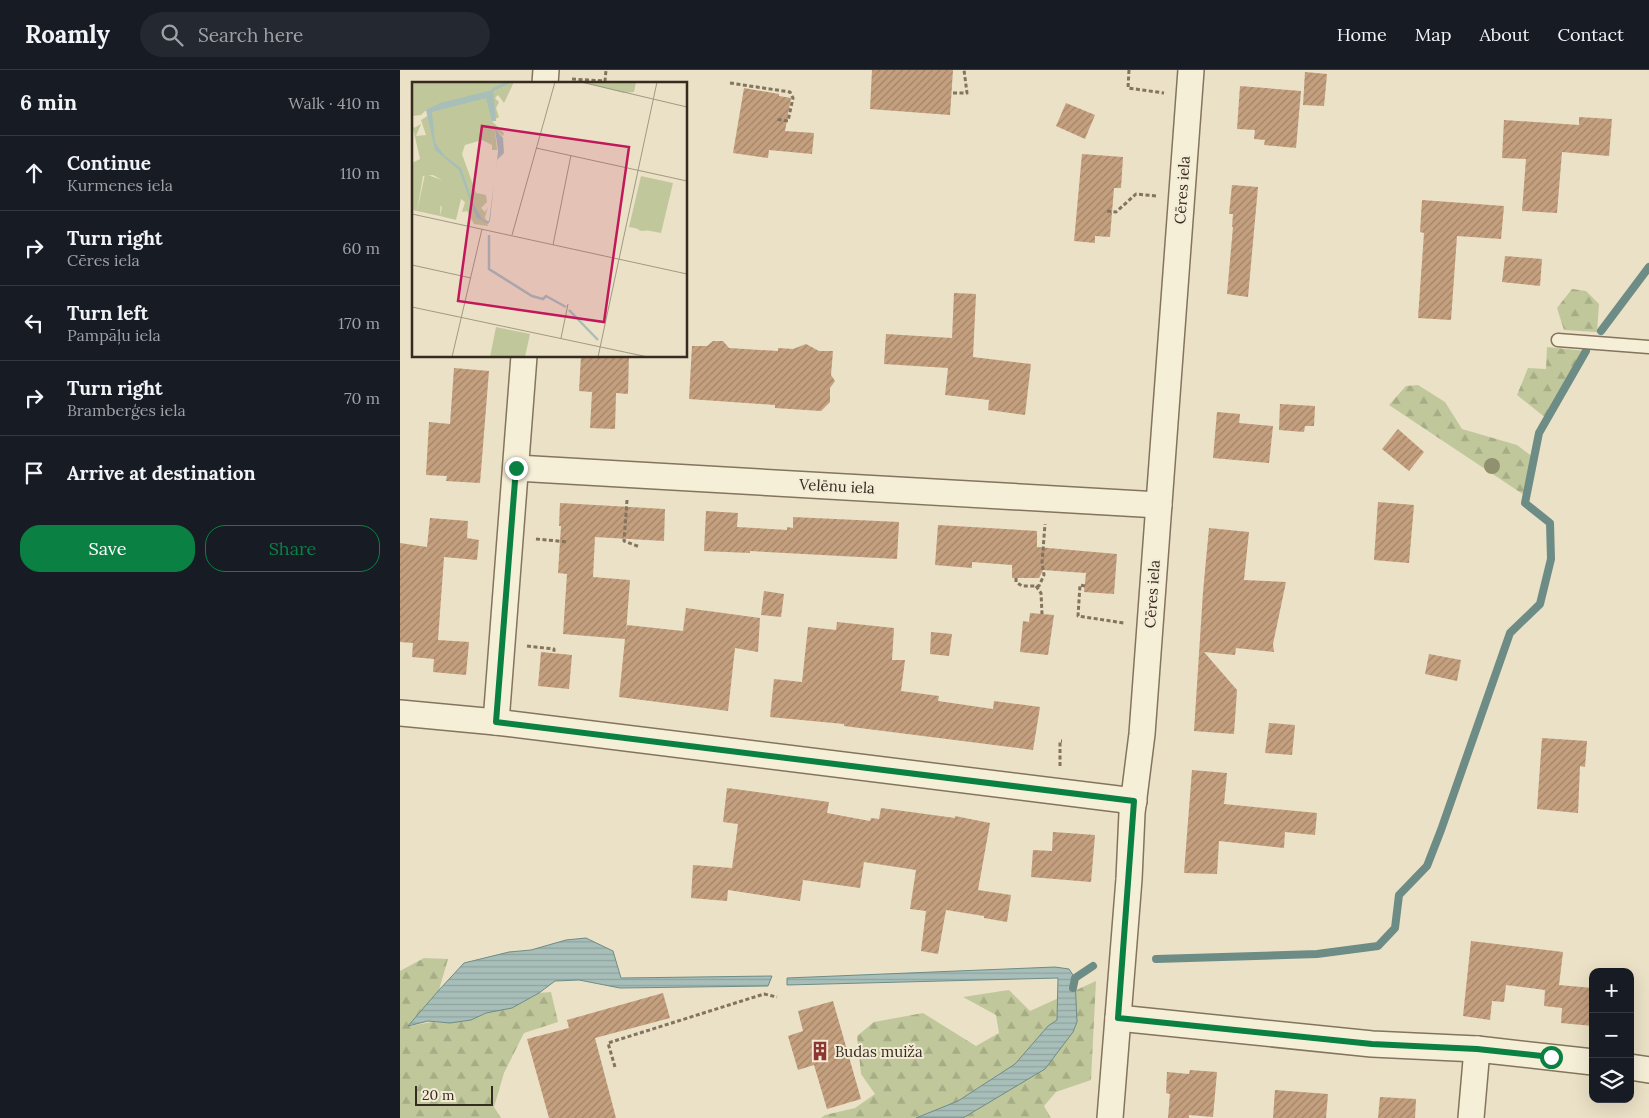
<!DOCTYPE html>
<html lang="en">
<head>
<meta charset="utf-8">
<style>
	body { margin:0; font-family:Lora,serif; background:#242831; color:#f1f3f6 }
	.controls { position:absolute; right:15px; bottom:15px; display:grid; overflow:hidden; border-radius:10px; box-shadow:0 5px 20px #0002 }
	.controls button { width:45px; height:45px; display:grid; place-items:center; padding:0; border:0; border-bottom:1px solid #363941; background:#171b24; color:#f1f3f6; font:25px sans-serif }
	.scale { position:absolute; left:15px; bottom:12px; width:78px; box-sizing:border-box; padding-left:5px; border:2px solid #362b20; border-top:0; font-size:14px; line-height:18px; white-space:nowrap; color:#362b20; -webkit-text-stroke:4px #f3ebd5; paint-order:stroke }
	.stop { position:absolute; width:15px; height:15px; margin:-11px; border:4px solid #0b8043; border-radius:50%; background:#fff }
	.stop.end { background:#0b8043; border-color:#fff; box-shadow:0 1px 5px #0008 }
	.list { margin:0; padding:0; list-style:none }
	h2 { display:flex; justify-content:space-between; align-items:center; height:65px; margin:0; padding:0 20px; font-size:21px }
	h2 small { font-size:16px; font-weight:400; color:#9ea1a6 }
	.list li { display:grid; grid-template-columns:32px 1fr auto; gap:15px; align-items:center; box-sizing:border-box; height:75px; padding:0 20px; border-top:1px solid #363941 }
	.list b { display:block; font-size:19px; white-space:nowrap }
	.list p { margin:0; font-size:16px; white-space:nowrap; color:#9ea1a6 }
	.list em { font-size:16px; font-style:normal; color:#9ea1a6 }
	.actions { display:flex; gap:10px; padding:15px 20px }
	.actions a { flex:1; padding:11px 0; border:1px solid #0b8043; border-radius:20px; text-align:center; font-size:18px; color:#0b8043 }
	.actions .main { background:#0b8043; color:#fff }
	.icon { flex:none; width:28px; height:28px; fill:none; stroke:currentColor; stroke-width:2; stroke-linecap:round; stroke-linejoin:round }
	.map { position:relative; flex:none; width:1249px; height:1048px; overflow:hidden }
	header { display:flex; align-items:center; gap:30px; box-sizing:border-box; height:70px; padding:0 25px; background:#171b24; border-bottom:1px solid #363941 }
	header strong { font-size:24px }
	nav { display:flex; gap:28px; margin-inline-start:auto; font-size:18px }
	.search { width:350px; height:45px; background:#242831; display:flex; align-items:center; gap:12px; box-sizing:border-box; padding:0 18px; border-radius:28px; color:#9ea1a6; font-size:19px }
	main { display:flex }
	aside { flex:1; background:#171b24 }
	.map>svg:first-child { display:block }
</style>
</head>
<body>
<header>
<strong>Roamly</strong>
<div class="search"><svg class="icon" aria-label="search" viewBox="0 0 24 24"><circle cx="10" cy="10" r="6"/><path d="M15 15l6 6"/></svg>Search here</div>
<nav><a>Home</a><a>Map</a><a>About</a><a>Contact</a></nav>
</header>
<main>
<aside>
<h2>6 min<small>Walk · 410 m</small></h2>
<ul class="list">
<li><svg class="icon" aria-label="ahead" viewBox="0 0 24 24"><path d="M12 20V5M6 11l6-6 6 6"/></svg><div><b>Continue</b><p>Kurmenes iela</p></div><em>110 m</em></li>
<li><svg class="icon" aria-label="right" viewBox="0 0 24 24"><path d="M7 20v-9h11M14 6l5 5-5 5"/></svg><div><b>Turn right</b><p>Cēres iela</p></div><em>60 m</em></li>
<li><svg class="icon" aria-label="left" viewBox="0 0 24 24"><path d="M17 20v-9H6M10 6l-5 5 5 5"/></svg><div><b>Turn left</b><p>Pampāļu iela</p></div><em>170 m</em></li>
<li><svg class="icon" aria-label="right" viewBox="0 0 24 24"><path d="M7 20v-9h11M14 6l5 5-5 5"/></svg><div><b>Turn right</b><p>Bramberģes iela</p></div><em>70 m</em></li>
<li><svg class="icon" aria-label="arrive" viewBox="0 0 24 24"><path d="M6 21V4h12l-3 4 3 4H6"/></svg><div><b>Arrive at destination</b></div></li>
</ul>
<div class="actions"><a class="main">Save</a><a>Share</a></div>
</aside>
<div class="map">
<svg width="1249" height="1048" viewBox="0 0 1249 1048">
	<defs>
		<pattern id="forest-firs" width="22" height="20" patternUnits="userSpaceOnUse" patternTransform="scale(1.25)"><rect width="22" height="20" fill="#c0c89b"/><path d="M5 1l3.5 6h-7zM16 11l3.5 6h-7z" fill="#a6ac85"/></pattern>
		<pattern id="water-rules" width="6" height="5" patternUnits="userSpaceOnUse" patternTransform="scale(1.25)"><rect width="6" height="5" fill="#a7beb9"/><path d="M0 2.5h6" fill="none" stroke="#90a39f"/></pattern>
		<pattern id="building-hatch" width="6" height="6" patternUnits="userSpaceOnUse" patternTransform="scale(1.25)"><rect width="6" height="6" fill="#c5a07f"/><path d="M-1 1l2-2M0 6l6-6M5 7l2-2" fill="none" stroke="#a18368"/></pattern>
	</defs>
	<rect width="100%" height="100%" fill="#eae1c6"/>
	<g fill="url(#forest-firs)">
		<polygon points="1172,219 1186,221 1199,234 1197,262 1164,260 1157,238"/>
		<polygon points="1147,277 1186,281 1147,349 1117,325 1128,298 1146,299"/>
		<polygon points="1018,315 1045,332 1062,359 1117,375 1134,388 1127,427 989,335 1006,316"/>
		<polygon points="24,888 48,889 39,920 9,956 32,952 50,953 71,950 86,943 112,938 139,923 151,922 158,952 124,963 104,1003 94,1037 101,1048 0,1048 0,901"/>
		<polygon points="696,911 691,1010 656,1022 644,1036 651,1048 421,1048 425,1045 455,1038 475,1024 461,1004 457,966 474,952 523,943 576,976 599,963 596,945 563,927 609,920 630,941"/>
	</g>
	<g fill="url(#water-rules)" stroke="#6e8c86">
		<polygon points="186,868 213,881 221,908 372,906 368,916 220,918 179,910 155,911 139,923 112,938 86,943 71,950 50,953 28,951 8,956 39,920 64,893 109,882 131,880 166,870"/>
		<polygon points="655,897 669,899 675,908 677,952 673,962 645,999 563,1048 516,1048 558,1031 615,994 648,956 657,950 658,908 387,915 387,908"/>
	</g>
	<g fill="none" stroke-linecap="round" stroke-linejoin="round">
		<g stroke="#6e8c86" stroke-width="8">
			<polyline points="1201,261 1249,197"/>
			<polyline points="756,889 917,884 978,876 995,858 999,825 1027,796 1041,760 1110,563 1140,534 1151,489 1150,453 1125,433 1139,363 1186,281"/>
			<polyline points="673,918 675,908 693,896"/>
		</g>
	</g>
	<g fill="url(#building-hatch)">
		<polygon points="472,0 553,0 550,45 470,39"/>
		<polygon points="905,2 927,4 924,36 903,35"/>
		<polygon points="840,16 901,21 896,78 864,75 865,70 854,69 855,60 837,59"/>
		<polygon points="344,18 379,24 379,26 391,28 385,61 414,63 412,84 369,80 368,88 333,83"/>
		<polygon points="666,33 695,45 685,69 656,56"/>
		<polygon points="1179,47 1212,49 1209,86 1162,82 1157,143 1122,141 1126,89 1102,88 1104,50 1179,55"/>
		<polygon points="682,84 723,87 721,118 714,118 710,167 695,166 695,173 674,171"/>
		<polygon points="832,115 858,117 848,227 827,224 833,157 832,157 833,144 829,144"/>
		<polygon points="1022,130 1104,136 1101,169 1057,166 1051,250 1018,248 1024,163 1020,162"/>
		<polygon points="1105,186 1142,189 1140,216 1102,212"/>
		<polygon points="554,223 576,224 573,287 631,294 625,345 588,340 589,330 545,325 548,298 484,294 486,264 552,268"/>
		<polygon points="313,271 323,271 329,278 378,281 378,278 393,279 406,274 419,281 433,281 431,305 435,311 430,318 430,332 421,341 375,338 375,335 289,329 292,276 307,276"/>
		<polygon points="181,286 229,286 228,324 216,323 215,359 190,358 192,322 179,321"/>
		<polygon points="54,298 89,301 80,413 46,411 47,406 26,405 29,352 50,354"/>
		<polygon points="880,334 915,336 914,356 905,356 904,362 879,360"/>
		<polygon points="817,342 840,344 839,353 873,356 869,393 813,388"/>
		<polygon points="998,359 1024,382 1009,401 982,379"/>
		<polygon points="978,432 1014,435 1009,493 974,490"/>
		<polygon points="160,433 265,439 264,471 195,467 193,507 230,510 226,563 227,555 283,561 286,538 360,548 358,582 335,578 328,641 219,627 225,569 163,564 167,504 158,503 161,456 159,456"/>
		<polygon points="306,441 338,443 337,457 387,460 387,457 393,458 393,447 499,452 497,489 350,481 350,483 304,481"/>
		<polygon points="30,448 68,451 67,468 79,470 77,490 44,487 38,570 69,572 66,605 33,602 34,589 12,587 13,573 0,572 0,473 27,477"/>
		<polygon points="538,455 637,461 637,477 717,484 714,524 684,522 686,503 643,500 639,508 612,508 612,495 572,492 572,498 535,495"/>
		<polygon points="809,458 849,462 844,510 886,512 873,574 874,582 836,578 835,585 804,582 837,620 834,664 794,661 803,522"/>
		<polygon points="364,521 384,524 381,547 361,545"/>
		<polygon points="630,543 654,545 648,585 620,582 623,551 629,552"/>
		<polygon points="437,552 494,558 492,590 505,590 501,621 539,626 538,631 593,639 594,631 640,637 633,680 444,656 444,654 370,647 374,609 402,612 408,557 436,560"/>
		<polygon points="531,562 552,564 549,586 530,584"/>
		<polygon points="141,582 172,585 169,619 138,616"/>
		<polygon points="1029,584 1061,590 1057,611 1025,604"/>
		<polygon points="869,653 895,655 892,685 865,683"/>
		<polygon points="1142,668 1187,671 1185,697 1180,696 1178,743 1137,739"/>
		<polygon points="792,700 827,703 824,734 917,743 915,765 885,762 884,778 819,771 817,804 784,803"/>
		<polygon points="327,718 429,732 427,743 470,751 471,748 479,749 481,738 555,748 555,746 590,753 578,820 611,825 607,852 584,848 584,846 546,840 538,884 521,881 526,841 510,839 516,800 464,792 460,818 403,810 400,831 328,820 327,831 291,828 293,795 332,798 338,754 323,752"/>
		<polygon points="653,762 695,765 691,812 631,807 633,780 652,781"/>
		<polygon points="1071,871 1163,882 1159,915 1193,918 1193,956 1161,953 1162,938 1144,936 1145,920 1106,915 1104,932 1092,931 1090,950 1063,946"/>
		<polygon points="263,923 270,948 195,968 216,1048 149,1048 127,969 169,958 167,950"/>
		<polygon points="433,931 461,1029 427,1039 414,995 398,1000 388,966 403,961 398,941"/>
		<polygon points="790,1000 817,1002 813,1047 789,1045 789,1048 768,1048 770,1024 766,1023 767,1002 789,1004"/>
		<polygon points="875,1020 928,1024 926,1048 873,1048"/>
		<polygon points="980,1027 1016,1029 1015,1048 978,1048"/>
	</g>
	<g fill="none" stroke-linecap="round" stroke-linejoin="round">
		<defs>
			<polyline id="lane" points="1158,270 1249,277"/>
			<g id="street">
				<polyline points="145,14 146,0"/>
				<polyline points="116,398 759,435"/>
				<polyline points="0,643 96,652 734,731"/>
				<polyline points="96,652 124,286"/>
				<polyline points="718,948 972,974 1077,979 1193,992"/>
				<polyline points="1230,997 1249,1000"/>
				<polyline points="710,1048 729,809 732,743 742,664 791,0"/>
				<polyline points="1071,1048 1077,979"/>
			</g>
		</defs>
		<use href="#lane" stroke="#84745d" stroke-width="15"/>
		<use href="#street" stroke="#84745d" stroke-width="28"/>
		<g stroke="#84745d" stroke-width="3" stroke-dasharray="4 2.5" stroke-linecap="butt">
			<polyline points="729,0 728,18 764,23"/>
			<polyline points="172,9 205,11 206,0"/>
			<polyline points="330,13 390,22 393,28 388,51 375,49"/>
			<polyline points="553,23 567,23 564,0"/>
			<polyline points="707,141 716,142 736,124 757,126"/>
			<polyline points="227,430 224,471 240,477"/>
			<polyline points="136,469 168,472"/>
			<polyline points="616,508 616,512 622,516 639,516 644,505 642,493 645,454"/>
			<polyline points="636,516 641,523 642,544"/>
			<polyline points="685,516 680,515 678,546 724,553"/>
			<polyline points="127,576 154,579 154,583"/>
			<polyline points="660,696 660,671 662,671"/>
			<polyline points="215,997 208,973 364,924 377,927"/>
		</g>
		<use href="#lane" stroke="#f6efd8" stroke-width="12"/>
		<use href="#street" stroke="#f6efd8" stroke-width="25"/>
	</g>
	<circle fill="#8f916f" cx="1092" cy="396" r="8"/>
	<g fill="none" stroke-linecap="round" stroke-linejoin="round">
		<polyline stroke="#0b8043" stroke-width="6" points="116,398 96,652 734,731 718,948 972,974 1077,979 1151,987"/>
	</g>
	<defs>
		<symbol id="building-bare" viewBox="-9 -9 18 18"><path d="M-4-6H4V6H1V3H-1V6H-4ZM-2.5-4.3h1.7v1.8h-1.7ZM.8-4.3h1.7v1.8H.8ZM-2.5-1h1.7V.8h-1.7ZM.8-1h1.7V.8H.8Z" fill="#8e3632" stroke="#f3ebd5" stroke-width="2.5" paint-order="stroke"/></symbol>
	</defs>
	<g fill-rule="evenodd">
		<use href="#building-bare" x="406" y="967" width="28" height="28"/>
	</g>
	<g text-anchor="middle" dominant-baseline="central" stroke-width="4" stroke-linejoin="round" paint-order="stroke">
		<g font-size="15" fill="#362b20" stroke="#f3ebd5">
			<text transform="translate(782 120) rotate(-86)">Cēres iela</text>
			<text transform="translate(437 416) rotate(3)">Velēnu iela</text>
			<text transform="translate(752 524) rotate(-86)">Cēres iela</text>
		</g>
		<g font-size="15" fill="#362b20" stroke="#f3ebd5" text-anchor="start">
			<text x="435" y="981">Budas muiža</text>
		</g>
	</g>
	<g transform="translate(12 12)">
		<rect width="275" height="275" fill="#eae1c6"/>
		<path d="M0,0H102L0,33ZM169,0H224L222,10L212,11ZM13,92L30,98L28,134L5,129ZM229,94L261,101L249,151L217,145Z" fill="#c0c89b"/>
		<path d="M0,0H30L26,7L17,6L7,14L14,16L20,23L30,17L32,0H57L63,10L88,0H102L92,21L86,13L83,16L87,20L84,26L87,35L80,39L92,51L91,54L83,48L85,68H80V63L70,58L53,63L50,72L64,111L74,113L75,120L69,126L73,130L76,125L73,135L76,144L62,142L55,129L50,130L53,120L49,117L44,138L28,134L30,125L24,119L30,98L21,93L11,94L5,129L0,128V81L8,77L0,42L2,46L9,42L4,54L14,53L9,38L17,33L14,28L9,33L0,34ZM223 141a8 8 0 1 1 16 0a8 8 0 1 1-16 0ZM84,245L118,252L113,275H78Z" fill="#c0c89b"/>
		<path d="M81,8L84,39H80L74,16L20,30L23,61L33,74L49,86L62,123L71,138L77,139L82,101L78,139L76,142L64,135L47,88L23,68L14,28L28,21ZM83,47L91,56L92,71L85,78L83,99L86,69Z" fill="#a7beb9"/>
		<path fill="none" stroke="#a7beb9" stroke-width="2.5" d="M80,8L97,0M77,153V187L120,214L131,217L134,214L154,225M157,228L186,258"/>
		<path fill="none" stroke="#a29884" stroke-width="1" d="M169,0L275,25M124,66L275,99M0,132L275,192M100,153L143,0M141,163L159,73M0,183L59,196M0,225L236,275M149,256L156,222M40,275L70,147M186,275L245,0"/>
		<path fill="#c2185b" fill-opacity="0.15" stroke="#c2185b" stroke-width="2.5" d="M70,44L217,65L192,240L46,219Z"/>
		<rect width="275" height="275" fill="none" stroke="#362b20" stroke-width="2.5"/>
	</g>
</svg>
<div class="controls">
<button>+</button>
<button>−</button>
<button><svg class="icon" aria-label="layers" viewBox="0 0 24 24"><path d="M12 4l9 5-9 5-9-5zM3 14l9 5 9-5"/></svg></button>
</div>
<div class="scale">20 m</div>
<div class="stop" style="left:1151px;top:987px"></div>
<div class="stop end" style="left:116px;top:398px"></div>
</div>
</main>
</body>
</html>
